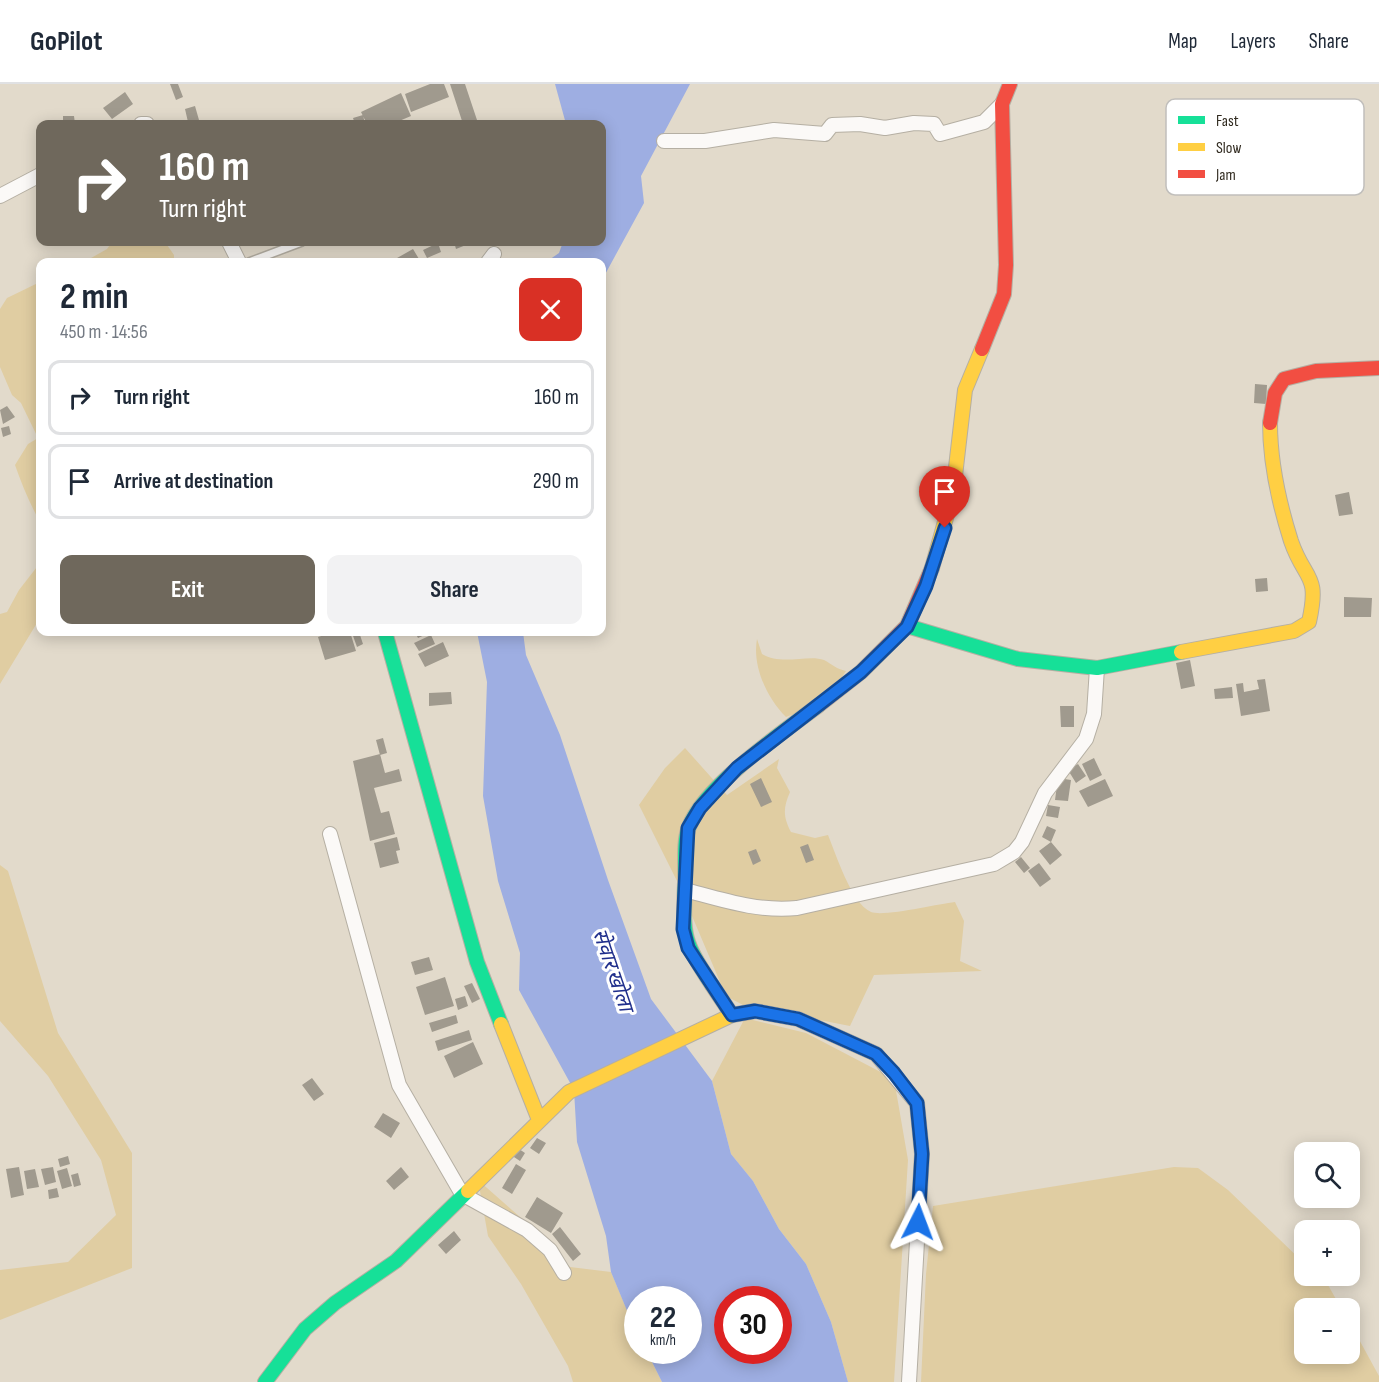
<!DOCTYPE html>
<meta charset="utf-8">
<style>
body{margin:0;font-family:"Sofia Sans Condensed","Noto Sans Devanagari",sans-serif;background:#f2f2f3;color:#1f2937;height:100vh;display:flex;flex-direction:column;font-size:22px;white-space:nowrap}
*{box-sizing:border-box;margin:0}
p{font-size:20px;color:#747a83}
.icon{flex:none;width:33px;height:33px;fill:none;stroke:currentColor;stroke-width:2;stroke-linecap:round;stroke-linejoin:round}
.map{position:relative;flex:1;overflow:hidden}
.side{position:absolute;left:36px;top:174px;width:570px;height:378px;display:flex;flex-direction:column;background:#fff;border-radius:12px;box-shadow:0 3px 15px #0003}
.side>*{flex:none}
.banner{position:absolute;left:36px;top:36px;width:570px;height:126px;border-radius:12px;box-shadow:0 3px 15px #0003;background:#6f685c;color:#fff;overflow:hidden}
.tools{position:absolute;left:1294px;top:1058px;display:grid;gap:12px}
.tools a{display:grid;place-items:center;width:66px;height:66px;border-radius:12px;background:#fff;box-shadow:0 3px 15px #0003;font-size:30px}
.speed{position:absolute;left:624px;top:1202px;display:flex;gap:12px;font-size:30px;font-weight:700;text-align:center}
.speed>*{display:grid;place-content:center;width:78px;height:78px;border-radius:50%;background:#fff;box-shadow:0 3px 15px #0003;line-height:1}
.speed small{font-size:15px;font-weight:400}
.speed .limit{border:9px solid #d22;background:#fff;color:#111}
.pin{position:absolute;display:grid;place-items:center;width:51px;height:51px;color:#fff;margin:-62px -26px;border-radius:50% 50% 50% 0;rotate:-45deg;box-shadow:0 0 6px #0007}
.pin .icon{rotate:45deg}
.me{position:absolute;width:66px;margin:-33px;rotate:3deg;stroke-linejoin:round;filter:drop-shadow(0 0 4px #0008)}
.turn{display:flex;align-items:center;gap:21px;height:126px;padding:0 24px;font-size:27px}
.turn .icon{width:78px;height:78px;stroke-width:2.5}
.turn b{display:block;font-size:42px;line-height:51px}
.round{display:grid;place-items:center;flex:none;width:63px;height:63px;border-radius:12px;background:#f2f2f3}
.head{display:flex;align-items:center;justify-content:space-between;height:102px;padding:0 24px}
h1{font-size:36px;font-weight:700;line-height:45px}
.primary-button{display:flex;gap:12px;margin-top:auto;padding:12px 24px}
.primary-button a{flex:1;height:69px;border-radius:12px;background:#6f685c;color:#fff;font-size:24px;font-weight:700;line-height:69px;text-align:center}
.primary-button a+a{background:#f2f2f3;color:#1f2937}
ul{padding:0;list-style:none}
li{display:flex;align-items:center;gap:18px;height:75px;margin:0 12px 9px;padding:0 12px;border:3px solid #e0e1e3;border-radius:12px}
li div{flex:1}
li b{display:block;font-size:22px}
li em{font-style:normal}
header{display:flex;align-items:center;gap:36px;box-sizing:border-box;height:84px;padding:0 30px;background:#fff;border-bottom:2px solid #e0e1e3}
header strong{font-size:28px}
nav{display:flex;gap:33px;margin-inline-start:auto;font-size:21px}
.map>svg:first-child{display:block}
.green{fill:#e0cda2}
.water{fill:#9eaee2;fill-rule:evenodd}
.building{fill:#a09a8e}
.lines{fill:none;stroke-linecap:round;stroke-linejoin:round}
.lane-casing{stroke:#b5afa3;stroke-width:10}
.street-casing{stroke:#b5afa3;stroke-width:16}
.fast-casing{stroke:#b5afa3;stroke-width:16}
.slow-casing{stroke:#b5afa3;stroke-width:16}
.jam-casing{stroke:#b5afa3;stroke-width:16}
.lane{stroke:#fbf9f7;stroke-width:7}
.street{stroke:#fbf9f7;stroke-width:14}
.fast{stroke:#16e098;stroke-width:14}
.slow{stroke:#ffcf43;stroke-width:14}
.jam{stroke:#f24e42;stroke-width:14}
.route-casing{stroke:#114b97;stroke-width:15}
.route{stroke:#1a73e8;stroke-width:10}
.labels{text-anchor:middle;stroke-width:6;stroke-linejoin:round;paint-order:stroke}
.water-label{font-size:21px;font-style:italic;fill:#202f8c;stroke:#fff}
.key{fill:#fff;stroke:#c1bfbc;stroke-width:1.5}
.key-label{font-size:16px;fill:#312b20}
</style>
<header>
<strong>GoPilot</strong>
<nav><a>Map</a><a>Layers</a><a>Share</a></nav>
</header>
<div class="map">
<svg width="1379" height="1298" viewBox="0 0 1379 1298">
<rect width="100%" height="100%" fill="#e2dacb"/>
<!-- green -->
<path class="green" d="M112,158h53l9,13v7h-90l23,-13z
M40,198v240c-10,-18 -18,-37 -25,-57l13,-21 10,-6 -17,-35 -9,-8 -12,-28v-58l7,-11z
M40,479v55l-40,66v-70l7,-2 12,-22z
M757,555l5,15c20,12 46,0 62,6 8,4 12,9 22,11 -17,26 -31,36 -60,46 -19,-19 -34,-51 -29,-78z
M685,664l42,47 52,-36 -2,9 13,24c-7,16 -7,25 1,40l24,6 13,-3c8,19 23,68 43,77 13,5 66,-8 84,-10l9,19 -4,40 22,10 -108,4 -24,51 -107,-21 -17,-9 -48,-113 -39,-78 26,-37z
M0,781l8,6 50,162 74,120v115l-132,52v-50l68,-8 48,-47 -15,-55 -53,-84 -48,-55z
M745,934l61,15 88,46 14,81 -14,222h-46l-17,-60 -25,-58 -27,-35 -26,-48 -22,-27 -19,-73z
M1174,1083l24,1 30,22 77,74v11h12l11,10 13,23h-36v45h45v-30l29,53v6h-458l5,-108 7,-68z
M478,1096l42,37 50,50 41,5 26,62 1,16h8l16,32h-89l-5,-16 -47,-82 -33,-48z"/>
<!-- water -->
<path class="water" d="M555,0h135l-49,92 3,27 -42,77v-18h-56l13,-9 4,-11h39v-118h-36z
M477,548h46l3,23 34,80 48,145 43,119 61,82 19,73 22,27 26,48 27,35 25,58 17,60h-186l-16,-32h42v-51h-50l-1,35 -2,-4 -24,-58 -5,-36 -29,-94 -3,-52 -55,-100 1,-37 -22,-72 -15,-85 4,-114zM728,1215h50v51h-50z"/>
<!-- building -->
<path class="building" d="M170,0h8l5,13 -7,3z
M430,0h14l5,13 -38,15 -6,-18z
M450,0h15l12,36 -14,4z
M125,8l8,12 -21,15 -9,-11z
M401,9l10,23 -19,8h-25l-6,-12z
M195,22l4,14 -11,2 -3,-13z
M363,31l2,9h-10l-2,-6z
M63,32h11l1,8h-12z
M454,158h11l1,3 -10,4z
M438,159l3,9 -14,6 -4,-8z
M413,165l6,10 -6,3h-23z
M1255,300l12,1 -1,19 -12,-1z
M7,322l8,11 -12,7 -3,-14z
M9,342l2,8 -8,3 -2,-9z
M1349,408l4,22 -14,2 -4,-21z
M1267,494l1,13 -12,1 -1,-13z
M1344,513l28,1 -1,19h-27z
M334,548h16l6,19 -31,9 -7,-23z
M359,548l4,12 -6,3 -5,-14z
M415,548h16l-13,6z
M431,551l4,9 -16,7 -5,-8z
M443,558l6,14 -24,11 -7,-13z
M1190,576l5,26 -14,3 -5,-26z
M1265,595l5,32 -29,5 -5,-32 7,-1 1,9 15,-3 -2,-9z
M1232,603l1,11 -18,1 -1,-10z
M451,608l1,12 -23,2v-13z
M1060,622h14v21h-13z
M383,654l4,15 -7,2 -4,-15z
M380,670l5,19 14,-4 3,12 -28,7 7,25 8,-2 6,23 -25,7 -17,-80z
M1094,674l8,17 -12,6 -8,-17z
M1078,680l8,12 -10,7 -8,-13z
M761,694l11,24 -11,5 -11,-23z
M1058,694l13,2 -3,21 -13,-1z
M1105,695l8,17 -25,11 -9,-16z
M1048,721l12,2 -2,11 -12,-2z
M1047,742l9,4 -5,12 11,13 -12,10 -11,-14 12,-9 -9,-5z
M397,753l3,13 -4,1 3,12 -19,5 -6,-25z
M808,760l6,16 -8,3 -6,-16z
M756,765l5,12 -8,4 -5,-13z
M1021,773l9,11 -6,5 -9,-11z
M1039,779l12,16 -11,8 -12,-16z
M429,873l4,13 -18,5 -4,-13z
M445,893l9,29 -29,9 -9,-28z
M472,899l8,16 -8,4 -8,-17z
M465,912l3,10 -10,4 -3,-11z
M456,931l2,8 -26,9 -3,-9z
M469,946l3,10 -34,11 -3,-10z
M473,958l10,22 -29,14 -10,-22z
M312,994l12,16 -10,7 -12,-16z
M383,1029l17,10 -9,15 -17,-11z
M537,1054l9,5 -7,11 -9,-6z
M516,1063l9,6 -5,8 -9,-6z
M68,1072l2,8 -10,3 -2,-8z
M516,1080l10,6 -14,24 -10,-6z
M19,1083l5,28 -13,3 -5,-29z
M53,1083l3,15 -11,3 -4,-16z
M401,1083l8,10 -15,13 -8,-9z
M67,1084l5,18 -10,3 -5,-18z
M35,1085l4,18 -12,2 -3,-18z
M78,1089l3,12 -7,2 -3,-12z
M57,1104l2,9 -10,2 -1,-9z
M537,1113l26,16 -12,20 -26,-16z
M560,1143l21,27 -8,7 -21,-27z
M454,1147l7,9 -15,14 -8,-9z"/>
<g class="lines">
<defs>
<path id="lane" d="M249,178l53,-20"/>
<path id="street" d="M141,40h6
M664,57h41l69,-11 51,4 7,-9 28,-1 25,4 29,-5 20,1 6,10 44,-12 18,-18
M0,112l40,-21
M229,158l10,20
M488,178l6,-8
M330,750l69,251 63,109 65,36 23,20 14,23
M685,806c38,10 73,22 112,18l197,-44 20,-12 8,-10 23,-49 41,-54 8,-25 3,-46
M732,931l23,-4 43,8 78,35 41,49 5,51 -13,228"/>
<path id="fast" d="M907,542l111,33 79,9 84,-16
M385,548l92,330 24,62
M712,901c-30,-46 -29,-48 -27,-103 1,-16 -2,-40 4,-55 15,-41 94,-95 130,-122
M265,1298l40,-53 30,-26 61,-42 72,-70"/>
<path id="slow" d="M932,484l21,-75 12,-103 17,-41
M1181,568l113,-21 15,-9c11,-50 -4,-40 -18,-81 -12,-38 -21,-78 -21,-118
M501,940l38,96
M468,1107l101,-99 163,-77 -20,-30"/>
<path id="jam" d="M982,265l22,-55 2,-29 -4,-161 8,-20
M1270,339l5,-30 9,-14 32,-8 63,-3
M819,621l42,-33 46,-46 25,-58"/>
</defs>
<!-- lane casing -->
<use href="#lane" class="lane-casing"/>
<!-- street casing -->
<use href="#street" class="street-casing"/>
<!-- fast casing -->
<use href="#fast" class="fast-casing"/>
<!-- slow casing -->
<use href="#slow" class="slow-casing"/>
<!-- jam casing -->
<use href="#jam" class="jam-casing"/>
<!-- lane -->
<use href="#lane" class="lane"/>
<!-- street -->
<use href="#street" class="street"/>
<!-- fast -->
<use href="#fast" class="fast"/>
<!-- slow -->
<use href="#slow" class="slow"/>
<!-- jam -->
<use href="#jam" class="jam"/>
</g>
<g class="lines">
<defs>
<path id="route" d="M918,1138l4,-68 -5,-51 -23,-30 -18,-19 -78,-35 -43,-8 -23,4 -44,-67 -5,-19 5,-101 12,-20 37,-40 124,-96 46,-45 19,-41 19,-58"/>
</defs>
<!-- route casing -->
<use href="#route" class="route-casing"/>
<!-- route -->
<use href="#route" class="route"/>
</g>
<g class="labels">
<!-- water labels -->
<g class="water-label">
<text transform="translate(613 886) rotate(71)" y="7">सेवार खोला</text>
</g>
</g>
<!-- legend -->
<rect x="1166" y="15" width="198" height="96" rx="9" class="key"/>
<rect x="1178" y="32" width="27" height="8" fill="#16e098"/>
<rect x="1178" y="59" width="27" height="8" fill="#ffcf43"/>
<rect x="1178" y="86" width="27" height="8" fill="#f24e42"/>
<g class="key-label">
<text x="1216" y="42">Fast</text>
<text x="1216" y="69">Slow</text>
<text x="1216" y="96">Jam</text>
</g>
</svg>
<div class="tools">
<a><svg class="icon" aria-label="search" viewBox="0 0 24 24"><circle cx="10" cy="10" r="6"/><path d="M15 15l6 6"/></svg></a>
<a>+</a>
<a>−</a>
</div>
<div class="speed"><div>22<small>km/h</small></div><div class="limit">30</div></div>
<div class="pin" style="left:945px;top:444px;background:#d93025"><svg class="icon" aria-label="arrive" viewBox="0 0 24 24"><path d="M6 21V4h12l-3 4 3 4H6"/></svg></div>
<svg class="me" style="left:918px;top:1138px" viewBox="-20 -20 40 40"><path d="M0-17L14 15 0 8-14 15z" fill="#1a73e8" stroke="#fff" stroke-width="4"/></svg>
<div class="banner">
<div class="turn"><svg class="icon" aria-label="right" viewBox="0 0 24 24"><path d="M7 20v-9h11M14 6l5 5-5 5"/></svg><div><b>160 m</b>Turn right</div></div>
</div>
<section class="side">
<div class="head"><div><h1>2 min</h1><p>450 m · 14:56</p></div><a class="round" style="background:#d93025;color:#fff"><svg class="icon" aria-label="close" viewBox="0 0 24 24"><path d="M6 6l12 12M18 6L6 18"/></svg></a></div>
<ul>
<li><svg class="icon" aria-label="right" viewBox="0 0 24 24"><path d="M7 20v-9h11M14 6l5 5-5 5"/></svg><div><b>Turn right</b></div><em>160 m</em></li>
<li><svg class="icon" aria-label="arrive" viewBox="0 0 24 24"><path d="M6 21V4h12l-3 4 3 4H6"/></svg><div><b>Arrive at destination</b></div><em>290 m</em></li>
</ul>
<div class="primary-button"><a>Exit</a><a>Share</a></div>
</section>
</div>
